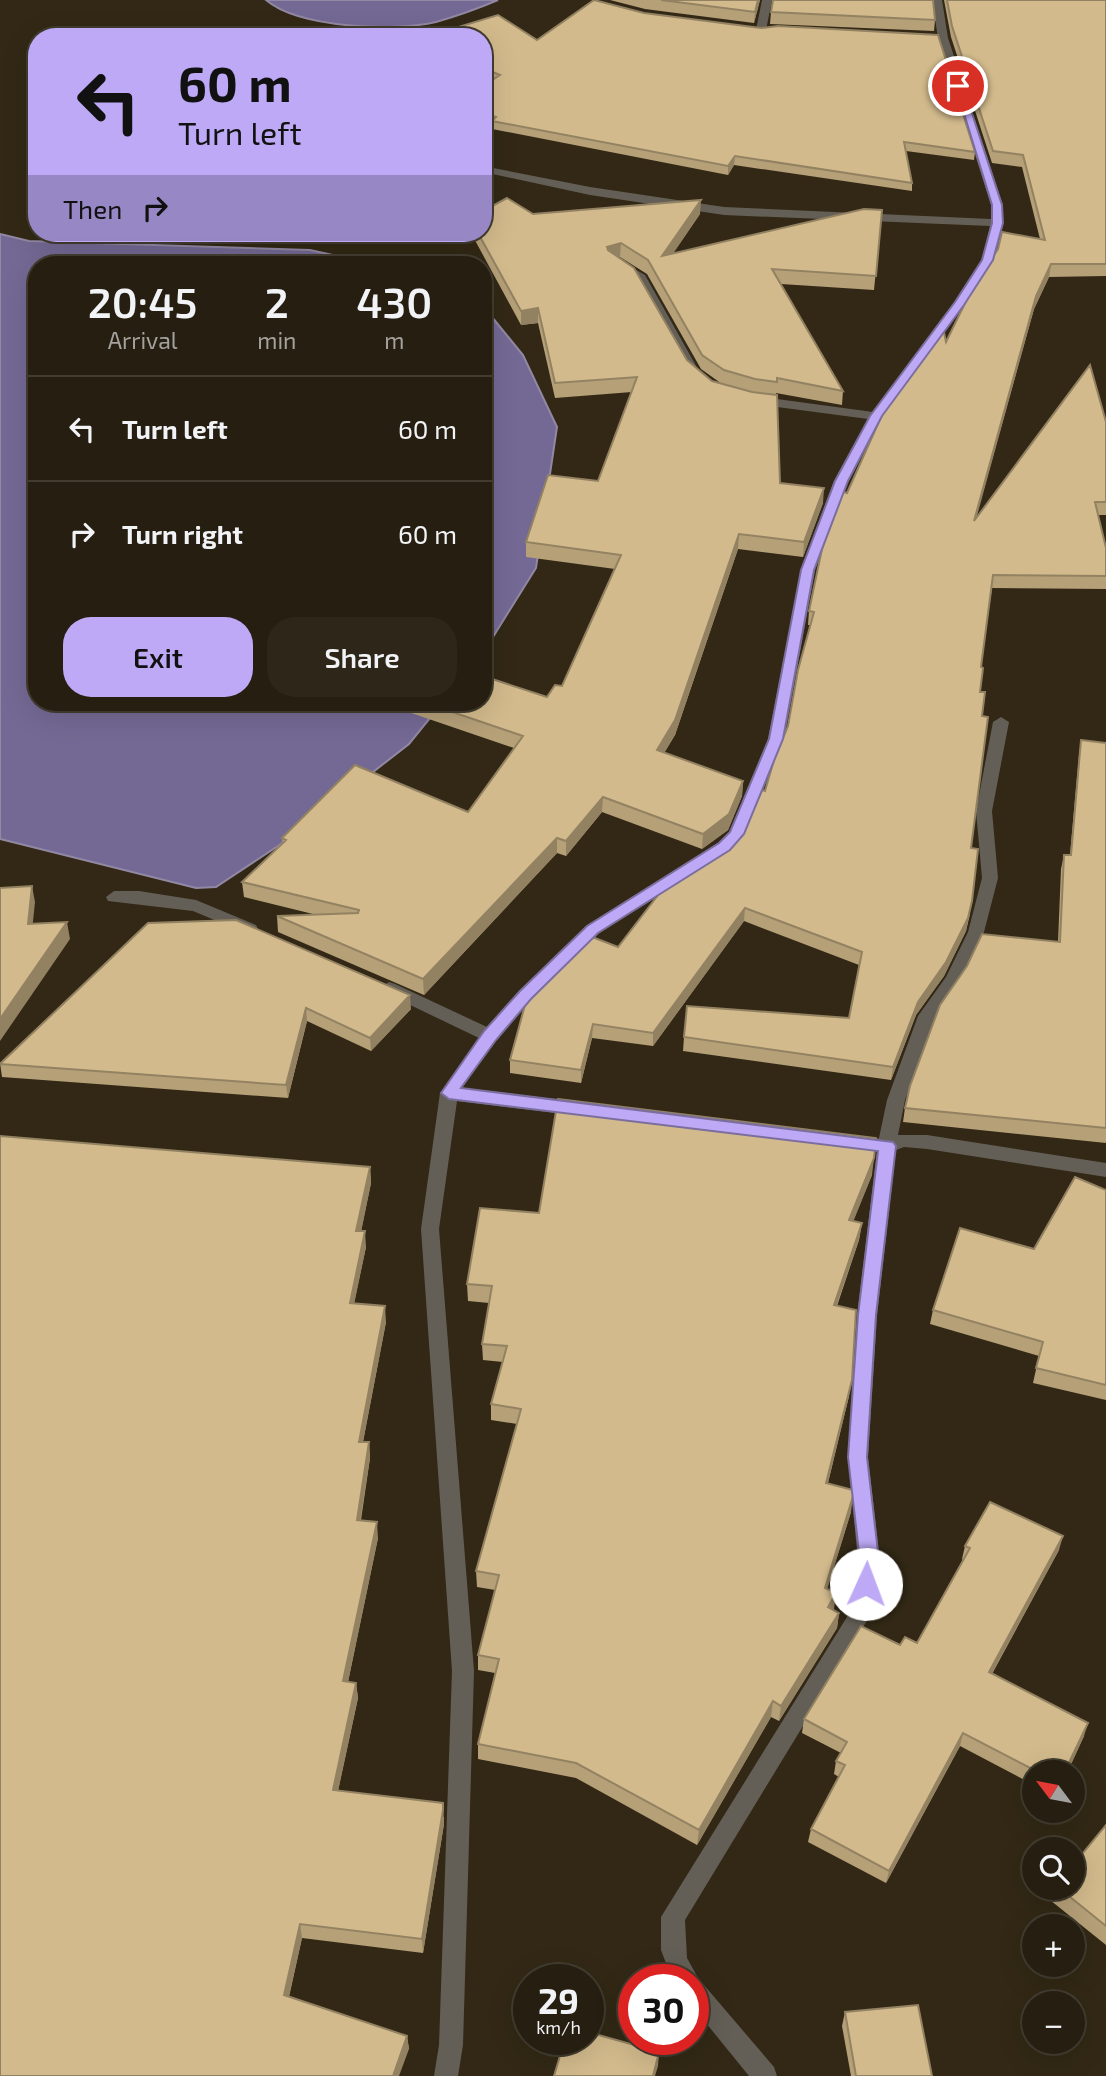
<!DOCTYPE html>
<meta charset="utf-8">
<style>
body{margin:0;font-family:"Exo 2",sans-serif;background:#2e2719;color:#f1f3f6;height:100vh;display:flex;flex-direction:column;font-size:26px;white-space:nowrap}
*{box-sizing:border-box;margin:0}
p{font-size:23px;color:#a4a29f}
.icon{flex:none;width:38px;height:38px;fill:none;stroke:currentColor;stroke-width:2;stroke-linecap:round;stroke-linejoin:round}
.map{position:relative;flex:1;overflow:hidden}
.details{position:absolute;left:28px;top:256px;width:464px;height:455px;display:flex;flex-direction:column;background:#261e10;border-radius:28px;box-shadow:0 7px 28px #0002,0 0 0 2px #423c30}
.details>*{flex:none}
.guide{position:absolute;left:28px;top:28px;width:464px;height:214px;border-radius:28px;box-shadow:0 7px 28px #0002,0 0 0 2px #423c30;background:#bda9f5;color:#111;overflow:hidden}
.needle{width:46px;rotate:302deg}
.controls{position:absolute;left:1022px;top:1760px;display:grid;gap:14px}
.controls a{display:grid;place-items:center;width:63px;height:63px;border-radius:50%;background:#261e10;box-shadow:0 7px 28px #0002,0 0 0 2px #423c30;font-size:35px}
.speed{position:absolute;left:513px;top:1964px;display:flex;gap:14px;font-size:35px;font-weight:700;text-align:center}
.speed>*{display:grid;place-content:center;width:91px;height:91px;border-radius:50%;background:#261e10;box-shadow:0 7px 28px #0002,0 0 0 2px #423c30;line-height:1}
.speed small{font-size:18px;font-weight:400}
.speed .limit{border:10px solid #d22;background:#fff;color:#111}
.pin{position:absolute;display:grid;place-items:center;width:60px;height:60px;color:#fff;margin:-30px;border:4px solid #fff;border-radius:50%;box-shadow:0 2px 7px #0007}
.me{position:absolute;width:77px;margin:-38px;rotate:2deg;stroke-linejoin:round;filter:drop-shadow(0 0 5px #0008)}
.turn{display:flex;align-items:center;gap:24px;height:147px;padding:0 35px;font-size:32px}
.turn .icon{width:91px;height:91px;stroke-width:2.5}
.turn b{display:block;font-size:49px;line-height:60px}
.then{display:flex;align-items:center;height:66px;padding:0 35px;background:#0003;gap:14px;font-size:26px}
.eta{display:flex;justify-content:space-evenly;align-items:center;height:119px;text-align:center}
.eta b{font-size:42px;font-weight:600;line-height:49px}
.button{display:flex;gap:14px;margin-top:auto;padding:14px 35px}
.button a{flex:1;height:80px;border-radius:28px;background:#bda9f5;color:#111;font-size:28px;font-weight:600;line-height:80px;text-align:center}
.button a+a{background:#2e2719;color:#f1f3f6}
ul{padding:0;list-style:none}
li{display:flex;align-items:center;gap:21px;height:105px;padding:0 35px;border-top:2px solid #423c30}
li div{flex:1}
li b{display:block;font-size:26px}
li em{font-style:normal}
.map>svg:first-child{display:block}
.water{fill:#746994;stroke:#9288a3;stroke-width:2}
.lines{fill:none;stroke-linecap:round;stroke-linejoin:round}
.minor{fill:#645f56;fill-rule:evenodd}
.wall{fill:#b5a078;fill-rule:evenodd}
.shaded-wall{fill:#938262}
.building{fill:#d2ba8c;stroke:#938262;stroke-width:2}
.route{fill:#bda9f5;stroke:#7b6e9f;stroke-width:2}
</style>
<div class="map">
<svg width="1106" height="2076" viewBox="0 0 1106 2076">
<rect width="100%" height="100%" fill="#322815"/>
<!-- water -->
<path class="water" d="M266,0h232c-19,8 -41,16 -62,22 -41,10 -137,6 -170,-22z
M0,234l29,7 281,9 64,14h-337v438h406l-34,42 -131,102 -62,41 -20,1 -196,-49z
M483,306l40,49 34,72 -21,141 -53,85z"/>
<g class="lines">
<!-- minor -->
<path class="minor" d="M762,0h10l-6,30 -5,3 -5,-3z
M932,0h10l6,38 55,167v18l-9,37 -30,46 -82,111 -34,64 -33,89 -31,169 -41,99 -12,12 -133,84 -67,65 -35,41 -34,48 119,14 6,2 3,5 -3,5 -6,2 -124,-15 -18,128 35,442 -11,374 -5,31h-24l5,-31 13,-374 -31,-442 19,-136 39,-55 -96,-46 -3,-4 9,-6 6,2 92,43 32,-36 67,-65 133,-84 11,-11 38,-92 33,-169 33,-89 34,-62 -113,-15 -7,-4 7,-4 118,16 82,-111 27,-41 8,-34 -266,-11 -134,-20 -107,-23v-6l107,21 134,20 267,12v-14l-53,-167z
M619,260l26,15 54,96 8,7 -2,3h-10l-6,-5 -53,-96 -23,-16z
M1001,717l8,5 -17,89 6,67 -14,54 -22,47 -27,39 -30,82 -7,35h29l179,28v14l-179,-28 -23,-2 -8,3 -19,166 -9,141 12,104 -12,58 -183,301 2,38 11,20 76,89 3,9h-28l-56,-69v-28h-21l-11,-29v-33l186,-300 11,-56 -10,-104 9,-141 20,-165 -6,-6 3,-5 5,-2 8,-38 31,-84 28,-39 22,-45 14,-54 -6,-67 17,-89z
M114,891h25l57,9 60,25 2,4 -8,6 -57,-24 -85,-10 -2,-4z"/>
</g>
<!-- wall -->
<path class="wall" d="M610,0h150l-6,23 -109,-14z
M944,0h162v276l-57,1 -15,32 -58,208 130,-95v93h-8l8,33v41l-114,-1 -11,79 -1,25 2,24 -11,132 -1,66 -4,17 -22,45 -28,39 -25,65 -208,-29 1,-14 165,-19 10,-53 -115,-44 -91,125 -61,-8 -11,45 -71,-10v-13l108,-113 116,-109 14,-16 17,-31 23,-65 22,-101h-2l1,-14 38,-118 99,-151 94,-103 -18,-72 -30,-4 -41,-126z
M771,12l164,8 -1,11 -164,-7z
M435,34l102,6 438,112 -1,8 -68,-9 6,32v8l-178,-26 -6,10 -236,-46v-6l-9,-2v-35l9,-6 -9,-4v-39h-48z
M882,210l-8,80 -93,-6 62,107 -1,14 -66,-12 4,90 43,20 -20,54 -65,-8 -63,186 -11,18 79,28 -1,15 -14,34 -26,19 -100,-37 -36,44 -9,-3 -133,142 -146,-63 -1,-16 40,-1 -73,-18 -2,-15 41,-39 -1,-5 186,-26 46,-64 -135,-46h104l64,-5 15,-11 53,-117 -89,-12v-15l72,-61 34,-89 -77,6 -17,-75 -17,2 -50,-92h12l50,-19h167l-27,39zM619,257h1l27,17 54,95 21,15 -10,-3 -25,-21z
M1081,740l25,3v400l-203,-21 2,-14 153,-166 3,-73 3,-14h6l9,-100z
M148,923l263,86 -40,42 -64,-30 -19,77 -286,-21 -2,-14z
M370,1167l1,16 -10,48 5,16 -12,56 32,19 -23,120h6l1,16 -9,62 17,18 -30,144 8,1 2,15 -20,93 106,26v7l-21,129 -121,-15 -13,59 118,39 2,13 -409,27z
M872,1175l-19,46 9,2 -3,17 -22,66 12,90 -21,87 23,29 -24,77 9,4 -3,17 6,3 -2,15 -58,93 -8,-4 -74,128 -121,-67 -98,-19v-15l17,-71 -17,-3v-15l17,-65 -18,-3 -1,-16 41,-147 -26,-4v-16l12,-42 -20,-2 -1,-16 7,-41 -21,-2 -1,-17 72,-71z
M1106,1190v210l-73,-17 6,-27 -109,-32 3,-14 101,-61z
M965,1546l94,4 -67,124 92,62 -17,37h-33v12l-74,-39 -74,137 -78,-41 3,-13 28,-52 -5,-3 2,-13 5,-8 -39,-20 2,-14 96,-74 17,-2 46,-83 -1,-1z
M1106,1825v120l-56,-45 4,-12h19z
M845,2012l87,64h-81l-9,-50z"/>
<!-- shaded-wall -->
<path class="shaded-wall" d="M758,0h2l-6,23 1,-11z
M735,156l-1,9 -6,10v-9z
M701,200l-1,14 -38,56v-14z
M621,243l-1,14 -13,4v-14z
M1051,264l-2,13 -15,32 -62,225 2,-13 62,-225z
M538,308v15l-17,2v-14z
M824,488l-1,15 -20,54 1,-15z
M739,534l-1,15 -63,186 -18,30v-15z
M743,781l-1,15 -14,34 -26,19 1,-15z
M603,797l-1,15 -36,44v-15z
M557,838v15l-133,142 -1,-16z
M32,886l3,16 -4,38 -3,-16z
M972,901l-6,30 -22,45 -28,39 -25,65 2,-13 25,-65z
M745,908l-1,13 -91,125v-13z
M67,922l3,17 -70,102v-22z
M410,995l1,14 -40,42 -1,-13z
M306,1008l1,13 -19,77 -2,-13z
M593,1024l-1,14 -11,45v-13z
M874,1158l-2,17 -25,62 2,-17z
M370,1167l1,16 -13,64 -2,-16z
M862,1223l-3,17 -28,81 3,-16z
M365,1231l1,16 -15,72 -1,-16z
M385,1306l1,16 -26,135 -1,-15z
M852,1380l-3,16 -25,103 2,-16z
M369,1442l1,16 -12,77 -1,-15z
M853,1496l-2,16 -28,91 2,-15z
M377,1522l1,16 -33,158 -2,-15z
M1063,1536l-4,14 -74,136 4,-14z
M836,1593l-2,16 -9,14 3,-16z
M839,1613l-2,15 -58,93 2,-15z
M356,1683l2,15 -23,107 -2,-15z
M773,1701l-2,16 -74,128 2,-15z
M1088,1723l-4,13 -17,37h-3z
M963,1733l-3,13 -74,137 3,-12z
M443,1803l1,21 -21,129 -1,-14z
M300,1924l2,14 -16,71 -2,-14z
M407,2036l2,13 -10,27h-6z
M659,2052l-1,14 -3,10h-2z"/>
<!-- building -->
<path class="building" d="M594,0l50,13 117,15 17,-2 160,9 37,117 -71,-10 8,41 -177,-27 -7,10 -236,-45 4,-4 -13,-4v-27l17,-11 -17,-7v-31h-43l-5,-3 63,-19 39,25z
M661,0h97l-3,12z
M773,0h160l2,20 -164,-8z
M947,0h159v264h-55l-15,32 -62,225 116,-156 16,57v80h-11l11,46v28l-113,-1 -12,92 2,1 -3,24h5l-3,24 6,1 -17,131 7,1 -6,52 -4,17 -22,44 -28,40 -25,65 -209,-30 3,-31 162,12 13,-66 -117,-44 -92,125 -60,-9 -12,46 -71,-10 15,-55 35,-44 27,-26 31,12 54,-70 62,-39 14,-16 14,-32 3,1 9,-31 14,-34 10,-56 16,-58 -5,-1 13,-62 21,-57 4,1 39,-87 57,-78 3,14 27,-55 25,-38 4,-17 43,8 -22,-85 -30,-4 -41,-125z
M507,198l26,16 168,-14 -39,56 202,-47 18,1 -6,66 -104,-7 71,122 -66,-13v4l-22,-3 -31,-9 -22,-15 -54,-95 -27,-17 -14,4 1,3 26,18 53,92 25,21 40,11 25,3 3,88 44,5 -20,54 -65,-8 -64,186 -18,30 86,31 -14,33 -26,20 -100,-37 -37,44 -9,-3 -134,141 -146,-63 81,-3 1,-3 -117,-28 44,-42 -4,-2 73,-73 113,47 55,-76 -100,-34h60v-26l64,21 8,-12 7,1 59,-131 -95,-13 22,-67 50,6 39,-104 -82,6 -17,-75 -17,3 -43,-78h5v-22z
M1081,740l25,3v385l-201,-20 5,-22 30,-81 27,-39 15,-32 78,8 4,-87h7z
M32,886l-4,38 39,-2 -67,97v-131z
M236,920l174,75 -40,43 -64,-30 -20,77 -286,-21 148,-141z
M558,1099l318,39 -2,20 -25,62 13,3 -28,82 22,5 -4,70 -26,103 27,7v6l-28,92 11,5 -8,14 11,6 -58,93 -8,-5 -74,129 -123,-67 -98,-19 21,-85 -21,-4 21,-80 -23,-4 45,-162 -30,-5 16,-58 -25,-2 10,-58 -25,-2 13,-76 59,5z
M0,1136l370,31 -14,64h9l-15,72 35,3 -26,136h10l-12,78 20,2 -34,159 13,2 -23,107 110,13v7l-21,129 -122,-15 -16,71 123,41 -14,40h-393z
M1075,1177l31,13v195l-70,-17 7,-26 -110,-32 27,-82 74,21z
M990,1502l73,34 -74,136 99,51 -24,50h-24l-77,-40 -74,138 -78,-42 34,-64 -9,-4 11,-19 -43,-23 57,-93 39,19 5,-8 12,6 53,-95 -5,-2z
M1106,1825v101l-47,-38h14v-23z
M918,2005l14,71h-76l-11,-64z
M588,2032l71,20 -6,24h-99l11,-37h23z"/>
<!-- route -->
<path class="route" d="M955,84l8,2 39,119 1,18 -10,37 -29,45 -82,111 -34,65 -34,89 -31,169 -39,95 -14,16 -132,83 -67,66 -35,41 -35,48 432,54 3,4 -20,169 -9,142 12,104 -6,29 -7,3 -7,-3 -3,-6 4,-23 -12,-104 10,-142 20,-164 -429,-52 -8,-6 43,-62 36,-40 67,-65 132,-83 11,-11 39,-93 32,-169 34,-89 35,-65 85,-114 27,-42 10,-37v-18z"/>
</svg>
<div class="controls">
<a><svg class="needle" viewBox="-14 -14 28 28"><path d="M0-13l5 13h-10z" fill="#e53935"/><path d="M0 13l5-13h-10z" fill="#a4a29f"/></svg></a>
<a><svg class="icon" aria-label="search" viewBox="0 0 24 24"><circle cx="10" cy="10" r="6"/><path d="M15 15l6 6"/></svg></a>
<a>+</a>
<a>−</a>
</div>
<div class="speed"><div>29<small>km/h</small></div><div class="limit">30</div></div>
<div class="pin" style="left:958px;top:86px;background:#d93025"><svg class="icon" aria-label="arrive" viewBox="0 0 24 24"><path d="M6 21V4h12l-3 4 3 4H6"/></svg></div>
<svg class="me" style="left:866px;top:1584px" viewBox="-20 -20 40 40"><circle r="19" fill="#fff"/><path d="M0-13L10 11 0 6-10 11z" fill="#bda9f5"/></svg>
<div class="guide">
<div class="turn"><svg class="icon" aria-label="left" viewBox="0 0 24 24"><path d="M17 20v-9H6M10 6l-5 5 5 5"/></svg><div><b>60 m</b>Turn left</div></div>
<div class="then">Then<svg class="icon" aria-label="right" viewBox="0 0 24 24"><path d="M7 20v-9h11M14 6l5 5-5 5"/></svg></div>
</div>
<section class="details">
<div class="eta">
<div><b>20:45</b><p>Arrival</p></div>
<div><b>2</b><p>min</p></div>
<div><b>430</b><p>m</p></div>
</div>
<ul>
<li><svg class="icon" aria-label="left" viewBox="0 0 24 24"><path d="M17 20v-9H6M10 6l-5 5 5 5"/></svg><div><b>Turn left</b></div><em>60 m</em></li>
<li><svg class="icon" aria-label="right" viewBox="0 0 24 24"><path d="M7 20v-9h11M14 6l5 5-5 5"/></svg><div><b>Turn right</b></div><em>60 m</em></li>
</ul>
<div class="button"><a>Exit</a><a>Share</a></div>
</section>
</div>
